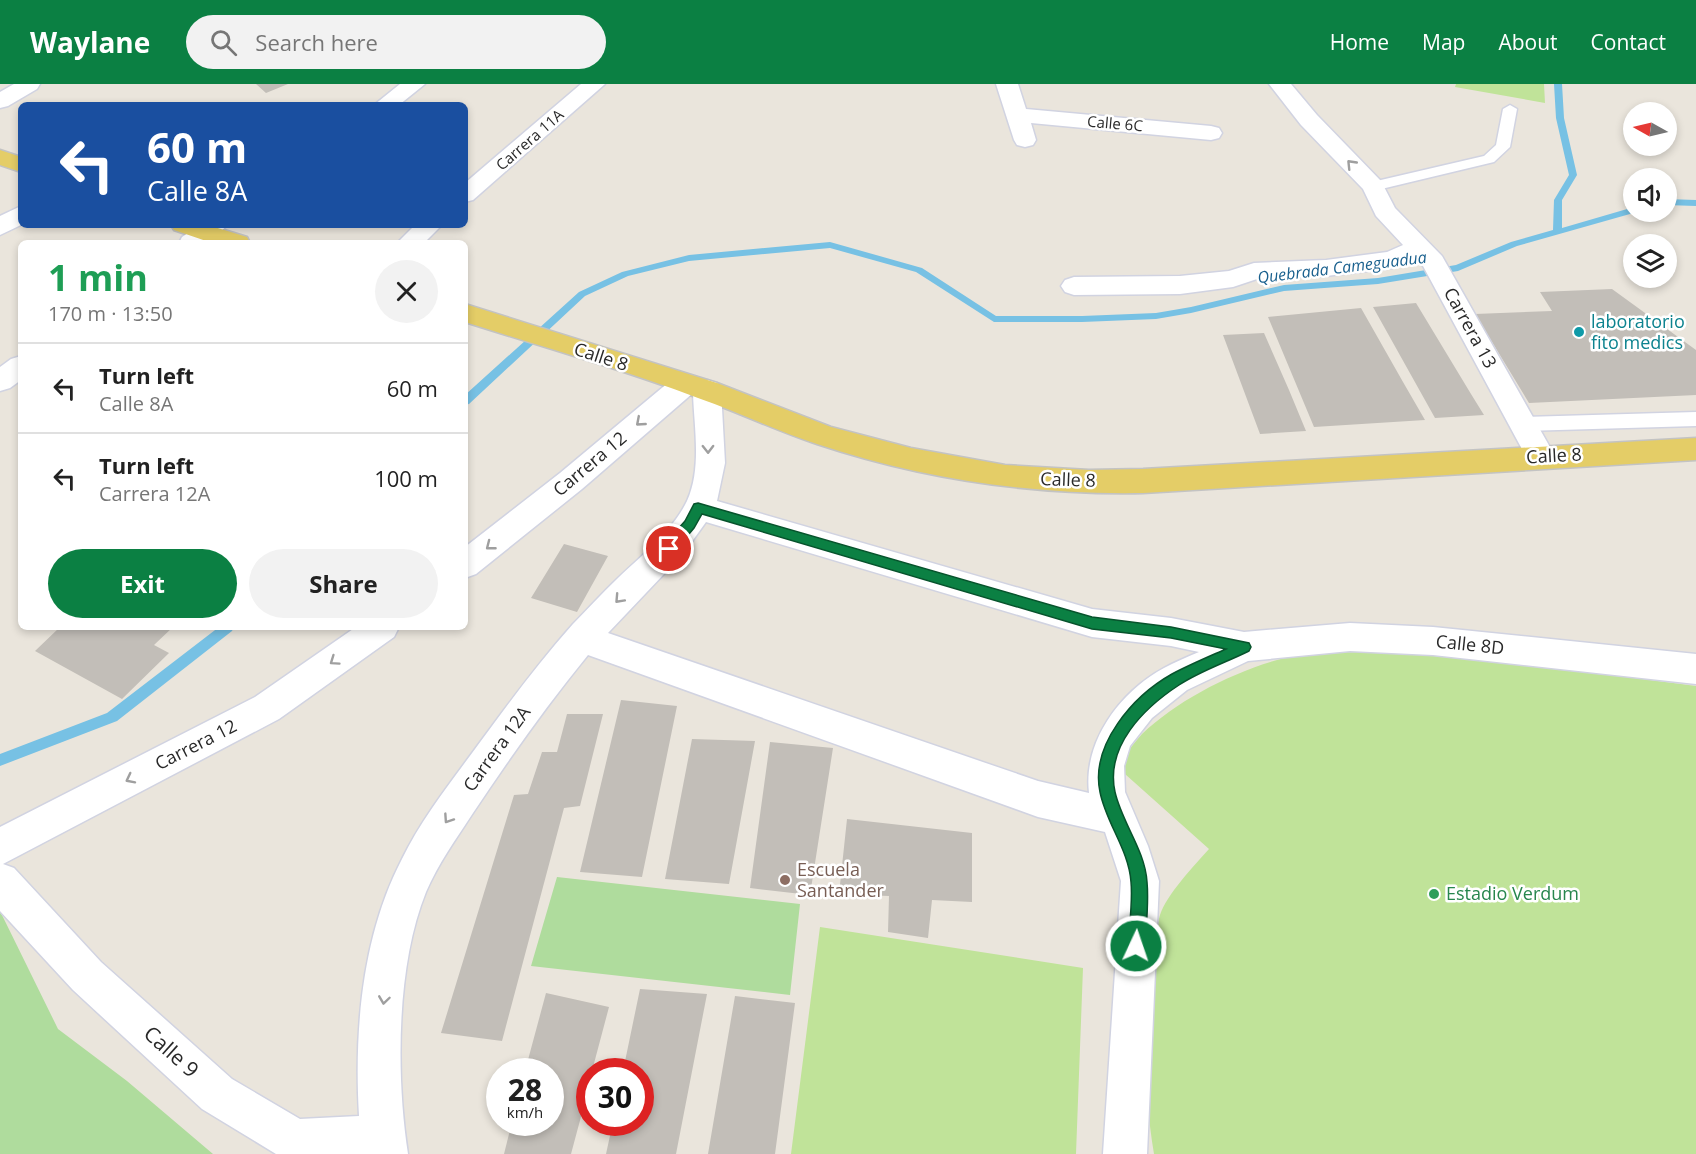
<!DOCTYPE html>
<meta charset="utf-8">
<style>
body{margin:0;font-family:"Open Sans",sans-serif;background:#f2f2f2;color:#222;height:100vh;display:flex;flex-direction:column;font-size:22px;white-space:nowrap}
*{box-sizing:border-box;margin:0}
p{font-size:20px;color:#767676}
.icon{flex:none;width:33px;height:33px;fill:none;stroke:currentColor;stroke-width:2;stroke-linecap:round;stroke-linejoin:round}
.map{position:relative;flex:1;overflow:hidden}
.panel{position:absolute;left:18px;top:156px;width:450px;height:390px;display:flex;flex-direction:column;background:#fff;border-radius:9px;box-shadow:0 3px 9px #0003}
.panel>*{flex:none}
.banner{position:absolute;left:18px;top:18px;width:450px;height:126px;border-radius:9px;box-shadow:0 3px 9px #0003;background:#1a4fa0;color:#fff;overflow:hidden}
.needle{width:39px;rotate:278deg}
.controls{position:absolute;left:1623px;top:18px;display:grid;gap:12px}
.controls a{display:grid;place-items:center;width:54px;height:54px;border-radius:50%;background:#fff;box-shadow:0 3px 9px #0003;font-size:30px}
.speed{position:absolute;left:486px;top:974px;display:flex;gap:12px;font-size:30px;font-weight:700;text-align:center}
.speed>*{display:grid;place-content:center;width:78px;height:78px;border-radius:50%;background:#fff;box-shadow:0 3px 9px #0003;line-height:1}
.speed small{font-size:15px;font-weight:400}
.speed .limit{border:9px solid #d22;background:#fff;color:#111}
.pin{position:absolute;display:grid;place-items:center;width:51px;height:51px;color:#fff;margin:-26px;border:3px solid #fff;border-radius:50%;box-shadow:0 2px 6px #0007}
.me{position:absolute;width:66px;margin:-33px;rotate:3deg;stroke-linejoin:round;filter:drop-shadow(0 0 4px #0008)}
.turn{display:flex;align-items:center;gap:21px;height:126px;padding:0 30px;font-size:27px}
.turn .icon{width:78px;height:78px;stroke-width:2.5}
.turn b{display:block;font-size:42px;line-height:51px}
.round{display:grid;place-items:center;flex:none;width:63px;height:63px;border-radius:32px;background:#f2f2f2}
.head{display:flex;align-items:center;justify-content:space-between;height:102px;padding:0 30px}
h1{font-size:36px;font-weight:700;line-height:45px;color:#1e9e55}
.action{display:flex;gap:12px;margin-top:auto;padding:12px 30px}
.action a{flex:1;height:69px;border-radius:36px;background:#0b8043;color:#fff;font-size:24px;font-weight:700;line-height:69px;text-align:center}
.action a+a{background:#f2f2f2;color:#222}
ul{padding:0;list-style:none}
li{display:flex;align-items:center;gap:18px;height:90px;padding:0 30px;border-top:2px solid #e0e0e0}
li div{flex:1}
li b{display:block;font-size:22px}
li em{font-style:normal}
header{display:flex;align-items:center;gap:36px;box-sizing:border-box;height:84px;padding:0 30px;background:#0b8043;color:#fff}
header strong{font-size:28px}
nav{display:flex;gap:33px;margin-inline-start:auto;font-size:21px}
.search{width:420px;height:54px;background:#f2f2f2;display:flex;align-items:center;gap:15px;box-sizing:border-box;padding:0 21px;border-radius:33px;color:#767676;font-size:22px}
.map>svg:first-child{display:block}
.green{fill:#afdc9d}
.pitch{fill:#c0e399}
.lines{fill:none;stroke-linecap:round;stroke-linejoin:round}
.stream{fill:#77c1e4;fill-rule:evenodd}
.building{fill:#c2beb8}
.service-casing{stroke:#d1d3e1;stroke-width:3}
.minor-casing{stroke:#d1d3e1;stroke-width:3}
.primary-casing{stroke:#c3c3c3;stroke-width:3}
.service{fill:#fff;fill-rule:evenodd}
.minor{fill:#fff;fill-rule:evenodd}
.primary{fill:#e4cd67;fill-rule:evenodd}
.oneway{stroke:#9f9f9f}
.route{fill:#0b8043;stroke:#07532c;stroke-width:1.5}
.culture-dot{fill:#0f9aa8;stroke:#fff;stroke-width:2}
.education-dot{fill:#8d6e63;stroke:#fff;stroke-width:2}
.leisure-dot{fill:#2e9e5b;stroke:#fff;stroke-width:2}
.labels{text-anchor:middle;stroke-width:5;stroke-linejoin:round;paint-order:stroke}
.far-street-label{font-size:15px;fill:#292929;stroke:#fff}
.far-water-label{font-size:16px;font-style:italic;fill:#185f8d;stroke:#fff}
.culture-label{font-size:18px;fill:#0d838f;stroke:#fff;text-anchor:start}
.street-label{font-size:18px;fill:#292929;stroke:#fff}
.education-label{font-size:18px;fill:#785e54;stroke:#fff;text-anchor:start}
.leisure-label{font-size:18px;fill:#27864d;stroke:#fff;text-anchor:start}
.near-street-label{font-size:21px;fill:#292929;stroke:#fff}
</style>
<header>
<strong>Waylane</strong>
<div class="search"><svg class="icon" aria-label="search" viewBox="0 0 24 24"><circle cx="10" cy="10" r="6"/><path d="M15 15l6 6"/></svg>Search here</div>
<nav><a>Home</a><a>Map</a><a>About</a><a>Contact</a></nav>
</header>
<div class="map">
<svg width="1696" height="1070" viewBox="0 0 1696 1070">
<rect width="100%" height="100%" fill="#eae5dc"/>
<!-- green -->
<path class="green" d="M557,793l243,27 -10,91 -259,-29z
M0,827l58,118 69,52 86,73h-213z"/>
<!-- pitch -->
<path class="pitch" d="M1456,0h88l1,19 -90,-16z
M1414,565l282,37v468h-542c-11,-68 -13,-144 0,-211 2,-9 3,-19 6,-28 7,-21 34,-49 49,-66l-93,-83c9,-11 17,-22 26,-32 44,-42 120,-77 180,-83 30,-3 62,-1 92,-2z
M820,843l263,41 -7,186h-285z"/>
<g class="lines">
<!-- stream -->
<path class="stream" d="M1554,0h8l2,34 13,57 -15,25v28l72,-21v5h3l-120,34 -59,25 -80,13 -94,7 -93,22 -35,6 -74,3h-88l-78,-50 -86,-24 -141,13 -61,15 -43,20 -116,108 -4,1v-10l114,-103 43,-20 67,-17 141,-13 92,26 74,48h86l74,-3 35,-6 93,-22 94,-7 78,-13 55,-23 42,-12 1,-30 15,-25 -13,-57z
M1666,115l30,1v6l-30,-1z
M219,543h15l-2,4 -115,90 -117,45v-12l107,-41z"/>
</g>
<!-- building -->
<path class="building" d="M256,0h32l-22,9z
M1612,205l84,61v45l-167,8 -54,-89 77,-3 -12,-19z
M1416,219l55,91 13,21 -49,3 -62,-111z
M1361,224l42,74 22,38 -111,7 -46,-110z
M1264,249l25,57 17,41 -46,3 -37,-99z
M564,460l44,12 -31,56 -46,-14z
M60,543h113l-19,18 15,8 -47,46 -87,-48z
M621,616l56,6 -35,171 -62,-5z
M567,630h36l-23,92 -16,2 -62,233 -61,-8 73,-238 14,-1 14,-42h15z
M692,655l63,2 -26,143 -64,-5z
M770,658l63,6 -23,147 -60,-7z
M847,735l125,14v69l-40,-2 -4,38 -40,-6 1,-36 -50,-2z
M640,905l67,5 -31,160h-70l7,-32h27v-51h-17z
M546,909l63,14 -17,64h-2v12l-19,71h-67l8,-32h38v-51h-25z
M735,912l60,7 -20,151h-67z"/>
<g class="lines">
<defs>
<path id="service" d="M1510,21l7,4 -7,38 -16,15 -121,29 -7,-5 2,-3 116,-27 12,-11 7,-36z
M1696,328v14l-174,5 -6,-2 -3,-5 3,-5 6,-2z"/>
<path id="minor" d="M14,0h26l-3,5 -29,17 -8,2v-16z
M400,0h25l-26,21h-25z
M581,0h24l-132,116 -8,2v-19z
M996,0h22l8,25 185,17 8,2 3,5 -3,5 -8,2 -180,-17 5,17 -3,5 -8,2 -8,-2 -3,-5z
M1269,0h22l26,31 64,66 14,27 47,48 113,200 -5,8 -10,3 -10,-3 -107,-198 -7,-7 -24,9 -66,8 -69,3 -24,8 -53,7 -106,1 -9,-3 -4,-6 4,-6 9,-3 106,-1 49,-5 25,-8 72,-3 61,-8 16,-7 -27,-29 -13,-27 -62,-64z
M21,122v19l-21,10v-19z
M200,141h28l-21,18h-28l3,-6z
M415,141h27l-18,18h-27z
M21,272v24l-11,8 -10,3v-24l11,-8z
M685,290l10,3 3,6 9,-3 10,3 4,7 4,73 -8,38 375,108 79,9 73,14 106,-9 83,4 263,27v30l-263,-29 -83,-4 -102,10 -61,29 -35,28 -22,28 -6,20 1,26 23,54 11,35 -12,273h-44l18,-273 -16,-49 -67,-15 -450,-162c-41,50 -79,104 -115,158 -17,26 -35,51 -47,79 -30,74 -30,184 -18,262h-132l-74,-45 -129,-119 -73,-79v-84l255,-130 101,-70h43l-5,10 -115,82 -276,145 11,4 87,94 131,117 68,40 59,-3c-5,-86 3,-180 43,-257 20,-41 49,-77 76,-114 30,-41 61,-83 95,-121 15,-15 29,-31 45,-46 24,-23 54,-46 69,-77 15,-33 7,-74 6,-108l-111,96 -106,85 -11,4v-31l95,-74 115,-96zM706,438l386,115 79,9 28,6c-12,5 -24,10 -35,16 -44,24 -81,73 -75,125l-51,-12 -430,-148 75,-79z"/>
<path id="primary" d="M0,66l21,7v15l-21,-7z
M171,141h37l39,12 3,6h-38l-38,-13z
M465,220l252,79 114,44 80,21 94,17 84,5 54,-1 553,-31v22l-553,33c-111,2 -221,-14 -326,-49 -40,-13 -79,-32 -119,-46 -76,-29 -155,-51 -233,-76z"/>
</defs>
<!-- service casing -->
<use href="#service" class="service-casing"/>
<!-- minor casing -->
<use href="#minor" class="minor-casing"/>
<!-- primary casing -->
<use href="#primary" class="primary-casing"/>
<!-- service -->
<use href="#service" class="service"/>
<!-- minor -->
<use href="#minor" class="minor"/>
<!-- primary -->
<use href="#primary" class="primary"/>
</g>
<!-- one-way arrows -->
<defs><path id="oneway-chevron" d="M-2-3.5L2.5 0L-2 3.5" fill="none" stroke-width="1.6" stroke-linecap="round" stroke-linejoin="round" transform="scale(1.5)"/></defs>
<g class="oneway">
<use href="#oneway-chevron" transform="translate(1351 80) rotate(-134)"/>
<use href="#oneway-chevron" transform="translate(640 338) rotate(139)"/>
<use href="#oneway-chevron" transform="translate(708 365) rotate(89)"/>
<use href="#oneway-chevron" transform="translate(490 462) rotate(142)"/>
<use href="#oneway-chevron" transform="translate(619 515) rotate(133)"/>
<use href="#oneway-chevron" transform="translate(334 577) rotate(145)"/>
<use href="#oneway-chevron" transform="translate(130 695) rotate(153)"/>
<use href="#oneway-chevron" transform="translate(448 735) rotate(124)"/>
<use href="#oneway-chevron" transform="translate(384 916) rotate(98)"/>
</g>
<!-- route -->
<path class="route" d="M698,419l394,114 79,10 78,16 2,4 -2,4c-22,11 -49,20 -70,34 -35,23 -74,61 -64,107 7,31 30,58 32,90 2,21 -1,44 -2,64l-3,6 -6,3 -6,-3 -2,-6c1,-20 5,-43 3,-64 -2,-32 -25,-59 -31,-90 -10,-47 33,-96 72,-118 17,-9 36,-17 54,-25l-55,-11 -79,-9 -390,-115 -8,14 -21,25h-9l-2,-4 2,-4 21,-24 9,-17z"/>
<!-- markers -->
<circle class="culture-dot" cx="1579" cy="248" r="6"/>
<circle class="education-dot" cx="785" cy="796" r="6"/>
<circle class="leisure-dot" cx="1434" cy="810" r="6"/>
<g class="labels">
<!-- far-street labels -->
<g class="far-street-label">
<text transform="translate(1115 40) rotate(5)" y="5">Calle 6C</text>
<text transform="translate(530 56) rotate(-41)" y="5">Carrera 11A</text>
</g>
<!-- far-water labels -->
<g class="far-water-label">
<text transform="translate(1342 183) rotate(-7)" y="6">Quebrada Cameguadua</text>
</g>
<!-- culture labels -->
<g class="culture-label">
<text x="1591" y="244">laboratorio<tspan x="1591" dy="21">fito medics</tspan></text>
</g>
<!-- street labels -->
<g class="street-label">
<text transform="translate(1470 244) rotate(61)" y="6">Carrera 13</text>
<text transform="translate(601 273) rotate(18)" y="6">Calle 8</text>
<text transform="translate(1554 372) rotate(-3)" y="6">Calle 8</text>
<text transform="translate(590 380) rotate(-40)" y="6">Carrera 12</text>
<text transform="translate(1068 396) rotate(2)" y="6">Calle 8</text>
<text transform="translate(1470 561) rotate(6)" y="6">Calle 8D</text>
<text transform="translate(196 661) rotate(-27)" y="6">Carrera 12</text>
<text transform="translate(497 665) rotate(-54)" y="6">Carrera 12A</text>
</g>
<!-- education labels -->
<g class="education-label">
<text x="797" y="792">Escuela<tspan x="797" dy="21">Santander</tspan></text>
</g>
<!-- leisure labels -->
<g class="leisure-label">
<text x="1446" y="816">Estadio Verdum</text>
</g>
<!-- near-street labels -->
<g class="near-street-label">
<text transform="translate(171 968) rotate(42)" y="7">Calle 9</text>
</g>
</g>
</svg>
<div class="controls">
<a><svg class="needle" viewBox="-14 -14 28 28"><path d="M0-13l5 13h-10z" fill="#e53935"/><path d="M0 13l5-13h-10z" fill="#767676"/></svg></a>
<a><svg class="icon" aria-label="sound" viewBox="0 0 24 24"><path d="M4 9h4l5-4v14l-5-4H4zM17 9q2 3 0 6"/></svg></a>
<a><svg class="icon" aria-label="layers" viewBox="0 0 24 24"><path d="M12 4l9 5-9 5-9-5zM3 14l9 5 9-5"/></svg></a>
</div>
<div class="speed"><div>28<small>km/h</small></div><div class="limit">30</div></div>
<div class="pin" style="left:669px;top:465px;background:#d93025"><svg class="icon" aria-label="arrive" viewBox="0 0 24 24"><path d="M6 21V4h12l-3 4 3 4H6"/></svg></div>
<svg class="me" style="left:1136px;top:862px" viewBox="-20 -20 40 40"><circle r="17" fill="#0b8043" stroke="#fff" stroke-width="3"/><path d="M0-11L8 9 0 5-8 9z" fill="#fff"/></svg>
<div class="banner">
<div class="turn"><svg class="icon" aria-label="left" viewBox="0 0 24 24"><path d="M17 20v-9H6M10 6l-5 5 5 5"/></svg><div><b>60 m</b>Calle 8A</div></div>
</div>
<section class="panel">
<div class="head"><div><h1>1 min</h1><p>170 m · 13:50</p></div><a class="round"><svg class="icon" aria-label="close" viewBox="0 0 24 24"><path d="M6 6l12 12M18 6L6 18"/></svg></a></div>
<ul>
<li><svg class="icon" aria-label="left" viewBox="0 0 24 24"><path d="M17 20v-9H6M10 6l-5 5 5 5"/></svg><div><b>Turn left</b><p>Calle 8A</p></div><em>60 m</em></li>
<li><svg class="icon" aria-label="left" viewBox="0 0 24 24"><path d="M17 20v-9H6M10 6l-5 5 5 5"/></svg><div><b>Turn left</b><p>Carrera 12A</p></div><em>100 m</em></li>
</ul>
<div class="action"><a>Exit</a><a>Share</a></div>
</section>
</div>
